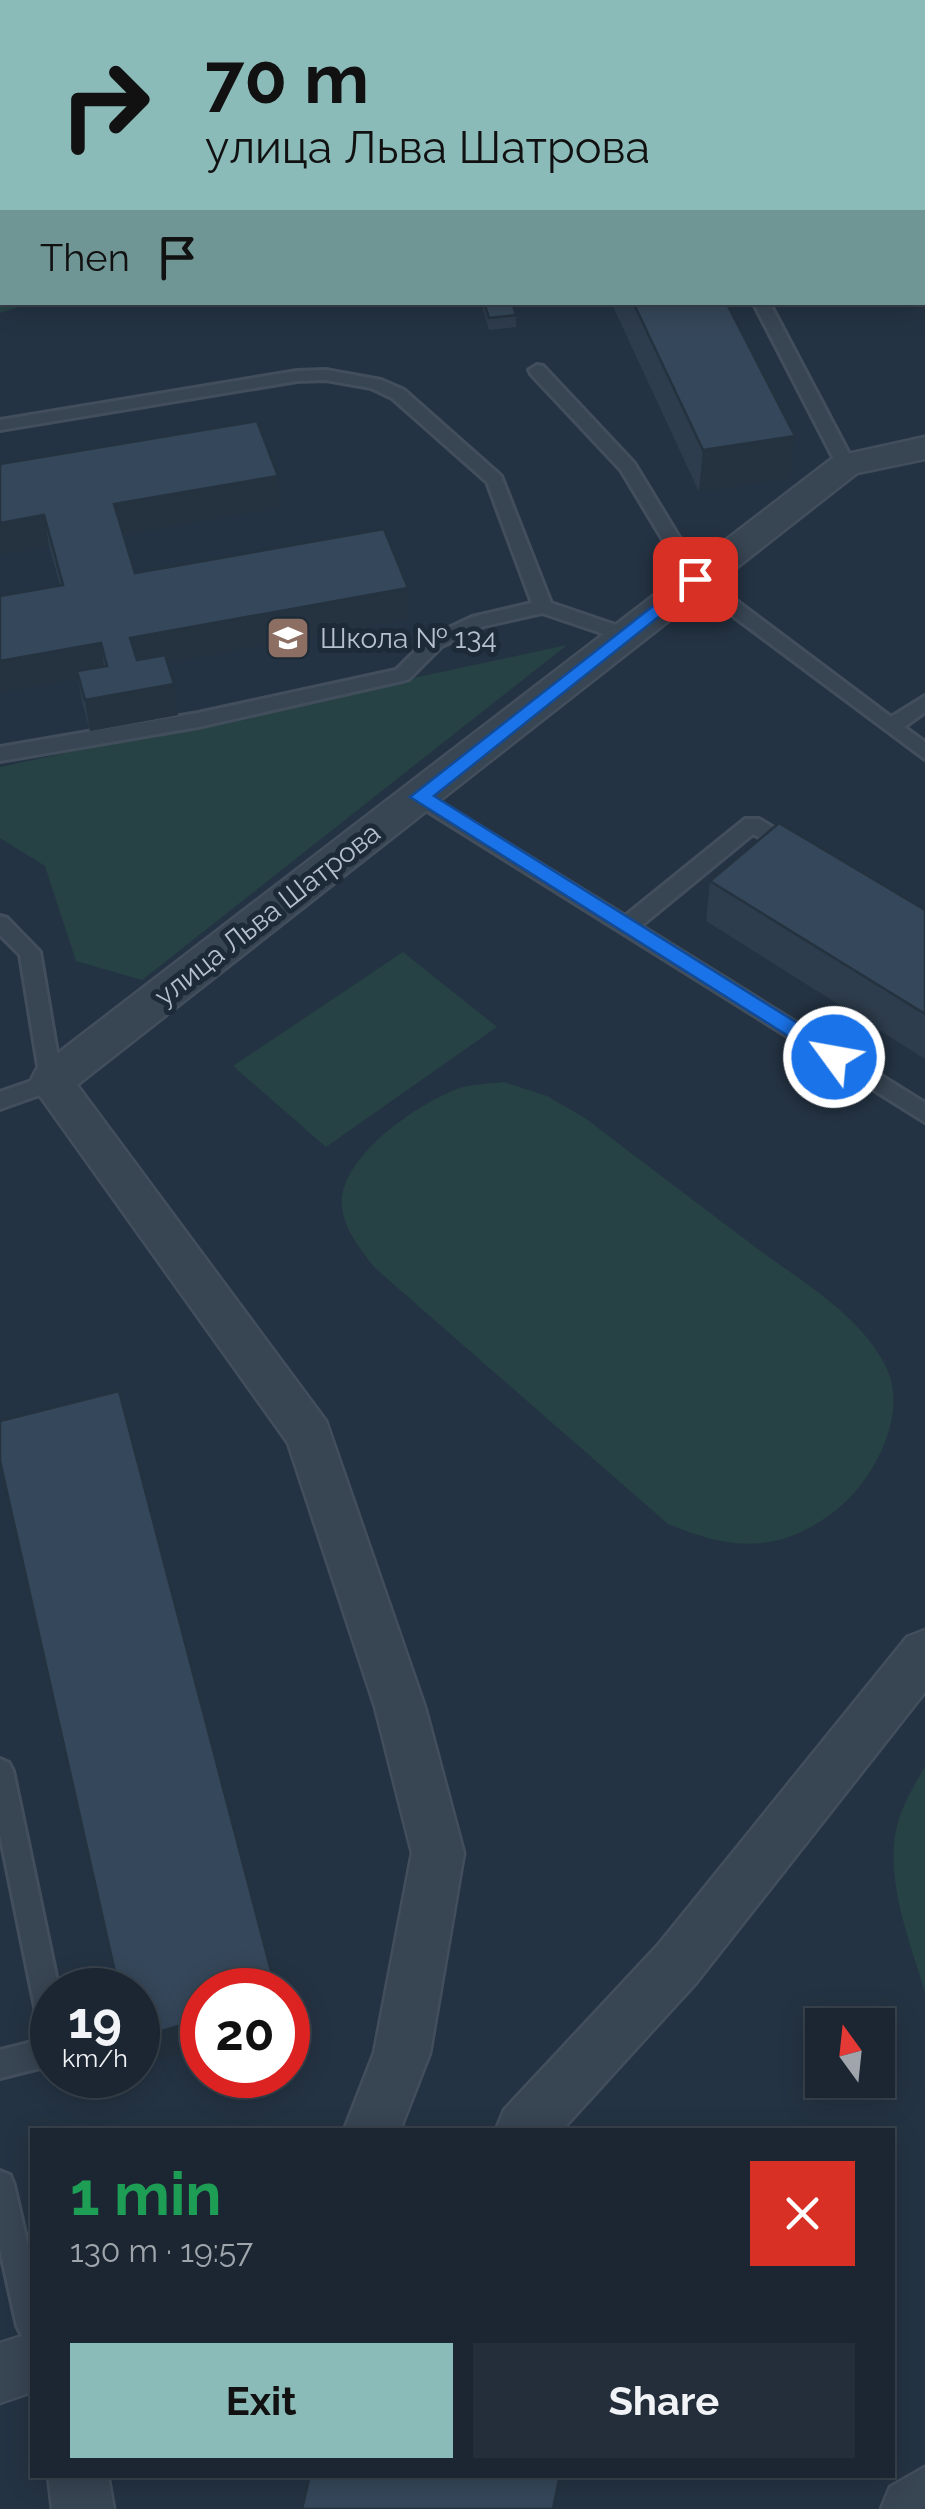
<!DOCTYPE html>
<meta charset="utf-8">
<style>
body{margin:0;font-family:Raleway,sans-serif;background:#242e3a;color:#f1f3f6;height:100vh;display:flex;flex-direction:column;font-size:38px;white-space:nowrap}
*{box-sizing:border-box;margin:0}
p{font-size:32px;color:#a0a5ac}
.icon{flex:none;width:55px;height:55px;fill:none;stroke:currentColor;stroke-width:2;stroke-linecap:round;stroke-linejoin:round}
.map{position:relative;flex:1;overflow:hidden}
.side{position:absolute;left:30px;top:2128px;width:865px;height:350px;display:flex;flex-direction:column;background:#1b2632;border-radius:0px;box-shadow:0 5px 25px #0003,0 0 0 2px #39434d}
.side>*{flex:none}
.top-card{position:absolute;left:0px;top:0px;width:925px;height:305px;box-shadow:0 5px 25px #0003,0 0 0 2px #39434d;background:#8bbbb9;color:#111;overflow:hidden}
.needle{width:65px;rotate:345deg}
.tools{position:absolute;left:805px;top:2008px;display:grid;gap:20px}
.tools a{display:grid;place-items:center;width:90px;height:90px;border-radius:0px;background:#1b2632;box-shadow:0 5px 25px #0003,0 0 0 2px #39434d;font-size:50px}
.speed{position:absolute;left:30px;top:1968px;display:flex;gap:20px;font-size:50px;font-weight:700;text-align:center}
.speed>*{display:grid;place-content:center;width:130px;height:130px;border-radius:50%;background:#1b2632;box-shadow:0 5px 25px #0003,0 0 0 2px #39434d;line-height:1}
.speed small{font-size:25px;font-weight:400}
.speed .limit{border:15px solid #d22;background:#fff;color:#111}
.pin{position:absolute;display:grid;place-items:center;width:85px;height:85px;color:#fff;margin:-42px;border-radius:20px;box-shadow:0 5px 15px #0006}
.me{position:absolute;width:110px;margin:-55px;rotate:302deg;stroke-linejoin:round;filter:drop-shadow(0 0 8px #0008)}
.turn{display:flex;align-items:center;gap:35px;height:210px;padding:0 40px;font-size:45px}
.turn .icon{width:130px;height:130px;stroke-width:2.5}
.turn b{display:block;font-size:70px;line-height:85px}
.then{display:flex;align-items:center;height:95px;padding:0 40px;background:#0003;gap:20px;font-size:38px}
.round{display:grid;place-items:center;flex:none;width:105px;height:105px;border-radius:0px;background:#242e3a}
.summary{display:flex;align-items:center;justify-content:space-between;height:170px;padding:0 40px}
h1{font-size:60px;font-weight:700;line-height:75px;color:#1e9e55}
.primary-button{display:flex;gap:20px;margin-top:auto;padding:20px 40px}
.primary-button a{flex:1;height:115px;border-radius:0px;background:#8bbbb9;color:#111;font-size:40px;font-weight:700;line-height:115px;text-align:center}
.primary-button a+a{background:#242e3a;color:#f1f3f6}
.map>svg:first-child{display:block}
.green{fill:#264244}
.lines{fill:none;stroke-linecap:round;stroke-linejoin:round}
.stream{fill:#152a43;fill-rule:evenodd}
.lane-casing{stroke:#424e5c;stroke-width:6}
.street-casing{stroke:#424e5c;stroke-width:5}
.lane{fill:#384553;fill-rule:evenodd}
.street{fill:#384553;fill-rule:evenodd}
.wall{fill:#2e3d4d}
.shaded-wall{fill:#25323f}
.building{fill:#35475a;stroke:#25323f;stroke-width:2.5}
.route{fill:#1a73e8;stroke:#114b97;stroke-width:2.5}
.labels{text-anchor:middle;stroke-width:10;stroke-linejoin:round;paint-order:stroke}
.poi-label{font-size:28px;fill:#b5bfcd;stroke:#1d2a38;text-anchor:start}
.street-label{font-size:28px;fill:#b5bfcd;stroke:#1d2a38}
</style>
<div class="map">
<svg width="925" height="2509" viewBox="0 0 925 2509">
<rect width="100%" height="100%" fill="#243343"/>
<!-- green -->
<path class="green" d="M0,0h613l-611,2v300l27,1 -29,10z
M567,645l-425,335 -66,-19 -31,-95 -45,-28v-71z
M403,952l94,75 -171,120 -93,-81z
M504,1082l43,14 38,22c56,43 112,85 169,128 45,34 109,70 133,123 22,48 -16,117 -56,145 -56,41 -102,35 -163,10l-293,-256c-14,-18 -31,-38 -33,-62 -4,-48 75,-102 115,-117 14,-5 32,-5 47,-7z
M925,1766v227c-16,-56 -47,-127 -22,-185 6,-15 15,-28 22,-42z"/>
<g class="lines">
<!-- stream -->
<path class="stream" d="M2,235v8l-2,1v-8z"/>
<defs>
<path id="lane" d="M753,302h16l86,163 -3,4 -6,1 -9,-5z
M537,365l6,1 91,97 68,112 189,142 34,-21v16l-21,15 21,15v17l-236,-176 -68,-113 -90,-96 -2,-4z
M326,370l55,10 23,10 97,86 50,127 82,28v8h-14l-77,-26 -58,13 -42,20 -33,33 -7,2 -204,46 -198,34v-14l198,-34 198,-43 32,-32 44,-21 60,-14 -45,-121 -95,-84 -21,-10 -45,-8 -29,1 -297,49v-10l297,-49z
M420,790l205,126 120,-97h14l38,23 3,5 -10,7 -37,-20 -112,92 284,177v19l-512,-320 -3,-5z
M0,916l7,2 33,34 22,130 -3,6 -59,21v-17l40,-14 -20,-123 -20,-20z
M0,1759l9,4 4,8 46,219h-7v46l-10,-4 -4,-10 -38,-188z
M52,2037v28l-52,13v-28z
M0,2171l10,4 4,10 18,79v77l-10,-5 -5,-10 -17,-77z"/>
<path id="street" d="M925,437v22l-68,14 -780,612 249,336 99,286 39,146 -34,200 -30,77h-56l30,-77 38,-200 -37,-146 -87,-264 -258,-361 6,-12 798,-613z
M925,1630v62l-229,291 -134,147h-66l8,-20 154,-165 249,-308z
M32,2333v59l-32,11v-60z
M925,2467v42h-44l9,-22z
M48,2475h60l6,34h-62z"/>
</defs>
<!-- lane casing -->
<use href="#lane" class="lane-casing"/>
<!-- street casing -->
<use href="#street" class="street-casing"/>
<!-- lane -->
<use href="#lane" class="lane"/>
<!-- street -->
<use href="#street" class="street"/>
</g>
<!-- wall -->
<path class="wall" d="M922,62l3,3v187l-3,-4z
M481,302h31l4,13v12l-27,3z
M611,302h115l64,176 -91,14z
M0,464l278,12 2,31 -156,28 11,38 273,15v31l-241,44 11,52 -88,16 -8,-29 -4,-23 -78,14 60,-108 -11,-39z
M710,881l215,29v149l-219,-138z"/>
<!-- shaded-wall -->
<path class="shaded-wall" d="M795,436l-5,42 -91,14 4,-42z
M278,476l2,31 -161,29 -5,-32z
M44,515l5,31 -49,9v-32z
M408,588v31l-274,50 -4,-31z
M101,643l4,31 -28,-3 1,8 -78,14v-32z
M174,684l4,31 -88,16 -5,-31z
M202,2019v29l-64,18v-28z"/>
<!-- building -->
<path class="building" d="M922,62l3,3v135l-3,-4z
M484,302h28l4,13 -27,3z
M633,302h93l69,134 -92,14z
M257,421l21,55 -164,28 21,69 249,-44 24,59 -278,50 7,22 28,-5 9,29 -89,16 -8,-29 30,-5 -6,-23 -101,18v-65l63,-11 -19,-70 -44,8v-59z
M779,823l146,87v104l-215,-133z
M119,1391l157,599h-74v29l-64,19v-48h-19l-119,-529v-40z
M310,2475h250l-7,34h-251z"/>
<!-- route -->
<path class="route" d="M695,573l6,2v8l-267,213 408,255 3,6 -3,6 -8,2 -424,-268z"/>
<!-- icons -->
<defs>
<symbol id="school-square" viewBox="-11 -11 22 22"><rect x="-9" y="-9" width="18" height="18" rx="4" fill="#8d6e63" stroke="#1d2a38"/><path d="M0-5L7-2L0 1L-7-2ZM-4 1L0 2.5L4 1V4Q0 6-4 4Z" fill="#fff"/></symbol>
</defs>
<g fill-rule="evenodd">
<use href="#school-square" x="263" y="613" width="50" height="50"/>
</g>
<g class="labels">
<!-- poi labels -->
<g class="poi-label">
<text x="320" y="648">Школа № 134</text>
</g>
<!-- street labels -->
<g class="street-label">
<text transform="translate(267 914) rotate(-38)" y="10">улица Льва Шатрова</text>
</g>
</g>
</svg>
<div class="tools">
<a><svg class="needle" viewBox="-14 -14 28 28"><path d="M0-13l5 13h-10z" fill="#e53935"/><path d="M0 13l5-13h-10z" fill="#a0a5ac"/></svg></a>
</div>
<div class="speed"><div>19<small>km/h</small></div><div class="limit">20</div></div>
<div class="pin" style="left:695px;top:579px;background:#d93025"><svg class="icon" aria-label="arrive" viewBox="0 0 24 24"><path d="M6 21V4h12l-3 4 3 4H6"/></svg></div>
<svg class="me" style="left:834px;top:1057px" viewBox="-20 -20 40 40"><circle r="17" fill="#1a73e8" stroke="#fff" stroke-width="3"/><path d="M0-11L8 9 0 5-8 9z" fill="#fff"/></svg>
<div class="top-card">
<div class="turn"><svg class="icon" aria-label="right" viewBox="0 0 24 24"><path d="M7 20v-9h11M14 6l5 5-5 5"/></svg><div><b>70 m</b>улица Льва Шатрова</div></div>
<div class="then">Then<svg class="icon" aria-label="arrive" viewBox="0 0 24 24"><path d="M6 21V4h12l-3 4 3 4H6"/></svg></div>
</div>
<section class="side">
<div class="summary"><div><h1>1 min</h1><p>130 m · 19:57</p></div><a class="round" style="background:#d93025;color:#fff"><svg class="icon" aria-label="close" viewBox="0 0 24 24"><path d="M6 6l12 12M18 6L6 18"/></svg></a></div>
<div class="primary-button"><a>Exit</a><a>Share</a></div>
</section>
</div>
